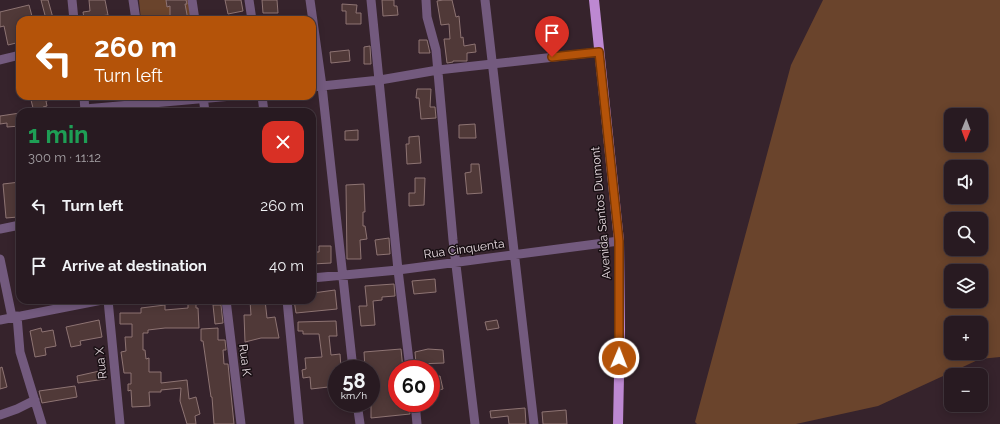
<!DOCTYPE html>
<meta charset="utf-8">
<style>
body{margin:0;font-family:Raleway,sans-serif;background:#30232a;color:#f1f3f6;height:100vh;display:flex;flex-direction:column;font-size:15px;white-space:nowrap}
*{box-sizing:border-box;margin:0}
p{font-size:13px;color:#a5a1a5}
.icon{flex:none;width:22px;height:22px;fill:none;stroke:currentColor;stroke-width:2;stroke-linecap:round;stroke-linejoin:round}
.map{position:relative;flex:1;overflow:hidden}
.sheet{position:absolute;left:16px;top:108px;width:300px;height:196px;display:flex;flex-direction:column;background:#281a21;border-radius:12px;box-shadow:0 2px 10px #0003,0 0 0 1px #44383f}
.sheet>*{flex:none}
.top-card{position:absolute;left:16px;top:16px;width:300px;height:84px;border-radius:12px;box-shadow:0 2px 10px #0003,0 0 0 1px #44383f;background:#b45309;color:#fff;overflow:hidden}
.needle{width:26px;rotate:181deg}
.buttons{position:absolute;left:944px;top:108px;display:grid;gap:8px}
.buttons a{display:grid;place-items:center;width:44px;height:44px;border-radius:8px;background:#281a21;box-shadow:0 2px 10px #0003,0 0 0 1px #44383f;font-size:20px}
.speed{position:absolute;left:328px;top:360px;display:flex;gap:8px;font-size:20px;font-weight:700;text-align:center}
.speed>*{display:grid;place-content:center;width:52px;height:52px;border-radius:50%;background:#281a21;box-shadow:0 2px 10px #0003,0 0 0 1px #44383f;line-height:1}
.speed small{font-size:10px;font-weight:400}
.speed .limit{border:6px solid #d22;background:#fff;color:#111}
.pin{position:absolute;display:grid;place-items:center;width:34px;height:34px;color:#fff;margin:-41px -17px;border-radius:50% 50% 50% 0;rotate:-45deg;box-shadow:0 0 4px #0007}
.pin .icon{rotate:45deg}
.me{position:absolute;width:44px;margin:-22px;rotate:1deg;stroke-linejoin:round;filter:drop-shadow(0 0 3px #0008)}
.turn{display:flex;align-items:center;gap:14px;height:84px;padding:0 12px;font-size:18px}
.turn .icon{width:52px;height:52px;stroke-width:2.5}
.turn b{display:block;font-size:28px;line-height:34px}
.round{display:grid;place-items:center;flex:none;width:42px;height:42px;border-radius:12px;background:#30232a}
.overview{display:flex;align-items:center;justify-content:space-between;height:68px;padding:0 12px}
h1{font-size:24px;font-weight:700;line-height:30px;color:#1e9e55}
ul{padding:0;list-style:none}
li{display:flex;align-items:center;gap:12px;height:60px;padding:0 12px}
li div{flex:1}
li b{display:block;font-size:15px}
li em{font-style:normal}
.map>svg:first-child{display:block}
.green{fill:#6a442c;fill-rule:evenodd}
.building{fill:#503938;stroke:#8e7473}
.lines{fill:none;stroke-linecap:round;stroke-linejoin:round}
.street{stroke:#735a7e;stroke-width:9}
.primary{stroke:#bd88d2;stroke-width:10}
.route-casing{stroke:#753606;stroke-width:10}
.route{stroke:#b45309;stroke-width:7}
.labels{text-anchor:middle;stroke-width:3;stroke-linejoin:round;paint-order:stroke}
.street-label{font-size:12px;fill:#e5d8de;stroke:#180f13}
</style>
<div class="map">
<svg width="1000" height="424" viewBox="0 0 1000 424">
<rect width="100%" height="100%" fill="#36232c"/>
<!-- green -->
<path class="green" d="M139,0h50l3,20h-51z
M823,0h177v357l-20,2 -102,47 -82,18h-99l-2,-2 96,-357zM951,115h30v30h-30zM951,167h30v30h-30zM951,219h30v30h-30zM951,271h30v30h-30zM951,323h30v30h-30z"/>
<!-- building -->
<path class="building" d="M41,0h7l5,18 -7,1z
M89,0h16l3,15 -24,3 -1,-6 7,-1z
M166,0h20l1,4h-2l3,16h-18v-14l-3,1z
M225,0h16l2,11 -15,3z
M262,0h15l1,13h-15z
M382,0h12v6h3l1,9 -15,1z
M443,0h9l4,17 3,-1 2,22 2,-1 1,9 11,-2 1,8 -9,1v8h-14v1l-6,1 -3,-24h6l-1,-15 -8,1 -4,-24z
M342,4l15,1 -1,8h5v11h-15v-13h-4z
M29,5l4,15h-13v22l-12,3 -4,-19 -4,1v-15z
M419,40h8l3,13h-11z
M370,46l1,18h-7v-17z
M349,50l1,11 -19,2 -1,-11z
M417,89h14l-1,18h5l1,11 -15,1 -2,-21h-3z
M30,96h28l1,2 -13,3 1,5 -4,1v5h-9z
M20,113v13l-13,1v-4l-7,1v-8z
M475,124l1,14h-17v-13z
M358,130v10h-13v-9z
M419,136l2,27 -14,1 -1,-20h3v-7z
M471,164h8l3,29 -15,1 -2,-21 6,-1z
M415,178h10l-1,27 -15,1v-13h6z
M20,182v21h-3l1,14 -12,1 -3,-34z
M364,184l1,28h-2v14h2l2,13 -7,1 1,19h-14l-1,-74z
M389,238l1,16 -13,1 -2,-15z
M319,246h12v17l-19,1v-12h7z
M435,279l1,13 -22,2 -2,-13z
M394,284l1,12 -13,1v3l-9,1 2,24 -14,1 -2,-20h8l-2,-20z
M335,290l2,19 -41,4 -2,-13h19v-7z
M265,300l2,18 8,-1 4,21h-18l-16,4 -1,-27h7l-1,-14z
M196,302v6h2l1,20h-34l-17,2v3h-5v17h2l1,9 3,-1v14h12v11l26,-3 2,19 7,-2 4,17 -5,2 1,8h-9l-7,-23 1,-13 -20,2v2h-12l1,14 -18,1 -1,-17 -3,1v-7h3v-11h-7l-3,-21 5,-1 -1,-14h7v-13h-12v-11h21v-5l24,-3v5l23,-2v-5z
M213,305h8l2,18 -8,1z
M99,320l3,17 -22,4 1,4 -10,2 -5,-20z
M497,320l2,8 -12,2 -2,-8z
M336,321l1,15h-8l2,19 9,-1 1,14h-4v18l-26,3 -1,-12 -7,1 -1,-8 4,-1 -1,-11 17,-1 -3,-23h-16v-3h-5v-9z
M41,328l1,4 11,-2 3,16 -11,2 1,7 -11,2 -5,-26z
M218,328v12h7l1,10h-3l1,14h4l6,60h-20l-2,-27h-1l-8,-56h-2v-12z
M401,349l2,20h-6v34h11l2,11 -39,4v-49h-6l-1,-17z
M428,349l15,1 1,13 -28,1 -1,-12z
M2,367l5,20 -7,2v-21z
M104,370l1,9 -27,4 -1,-7z
M440,376l3,13 -12,3v-14z
M75,386l2,11 -35,6 -3,-12z
M525,408l1,16h-17l-1,-8 -17,2 -1,-7z
M566,410l1,14h-24l-1,-12z"/>
<g class="lines">
<!-- street -->
<path class="street" d="M72,0l2,20
M133,0l3,20
M192,0l3,20
M249,0l3,20
M310,0l12,86 31,283
M371,0l27,270 12,99
M426,0l1,17 9,33 17,190 22,184
M485,0l49,424
M0,60l20,-5
M312,87l68,-7 58,-10 161,-18
M84,96l1,16
M145,96l2,16
M203,96l2,16
M262,96l2,16
M85,109l147,-13
M0,229l20,-4
M0,259l12,58
M312,278l86,-8 221,-29
M108,300l12,124
M226,300l15,124
M287,300l12,124
M17,316l3,36 22,72
M0,320l102,-20
M357,403l3,21
M415,403l2,21
M0,415l17,-6 18,-9"/>
<!-- primary -->
<path class="primary" d="M594,0l25,241 1,88 -2,95"/>
</g>
<g class="lines">
<defs>
<path id="route" d="M552,57l47,-5 20,189v117"/>
</defs>
<!-- route casing -->
<use href="#route" class="route-casing"/>
<!-- route -->
<use href="#route" class="route"/>
</g>
<g class="labels">
<!-- street labels -->
<g class="street-label">
<text transform="translate(601 213) rotate(-95)" y="4">Avenida Santos Dumont</text>
<text transform="translate(464 249) rotate(-8)" y="4">Rua Cinquenta</text>
<text transform="translate(245 360) rotate(83)" y="4">Rua K</text>
<text transform="translate(101 363) rotate(-96)" y="4">Rua X</text>
</g>
</g>
</svg>
<div class="buttons">
<a><svg class="needle" viewBox="-14 -14 28 28"><path d="M0-13l5 13h-10z" fill="#e53935"/><path d="M0 13l5-13h-10z" fill="#a5a1a5"/></svg></a>
<a><svg class="icon" aria-label="sound" viewBox="0 0 24 24"><path d="M4 9h4l5-4v14l-5-4H4zM17 9q2 3 0 6"/></svg></a>
<a><svg class="icon" aria-label="search" viewBox="0 0 24 24"><circle cx="10" cy="10" r="6"/><path d="M15 15l6 6"/></svg></a>
<a><svg class="icon" aria-label="layers" viewBox="0 0 24 24"><path d="M12 4l9 5-9 5-9-5zM3 14l9 5 9-5"/></svg></a>
<a>+</a>
<a>−</a>
</div>
<div class="speed"><div>58<small>km/h</small></div><div class="limit">60</div></div>
<div class="pin" style="left:552px;top:57px;background:#d93025"><svg class="icon" aria-label="arrive" viewBox="0 0 24 24"><path d="M6 21V4h12l-3 4 3 4H6"/></svg></div>
<svg class="me" style="left:619px;top:358px" viewBox="-20 -20 40 40"><circle r="17" fill="#b45309" stroke="#fff" stroke-width="3"/><path d="M0-11L8 9 0 5-8 9z" fill="#fff"/></svg>
<div class="top-card">
<div class="turn"><svg class="icon" aria-label="left" viewBox="0 0 24 24"><path d="M17 20v-9H6M10 6l-5 5 5 5"/></svg><div><b>260 m</b>Turn left</div></div>
</div>
<section class="sheet">
<div class="overview"><div><h1>1 min</h1><p>300 m · 11:12</p></div><a class="round" style="background:#d93025;color:#fff"><svg class="icon" aria-label="close" viewBox="0 0 24 24"><path d="M6 6l12 12M18 6L6 18"/></svg></a></div>
<ul>
<li><svg class="icon" aria-label="left" viewBox="0 0 24 24"><path d="M17 20v-9H6M10 6l-5 5 5 5"/></svg><div><b>Turn left</b></div><em>260 m</em></li>
<li><svg class="icon" aria-label="arrive" viewBox="0 0 24 24"><path d="M6 21V4h12l-3 4 3 4H6"/></svg><div><b>Arrive at destination</b></div><em>40 m</em></li>
</ul>
</section>
</div>
